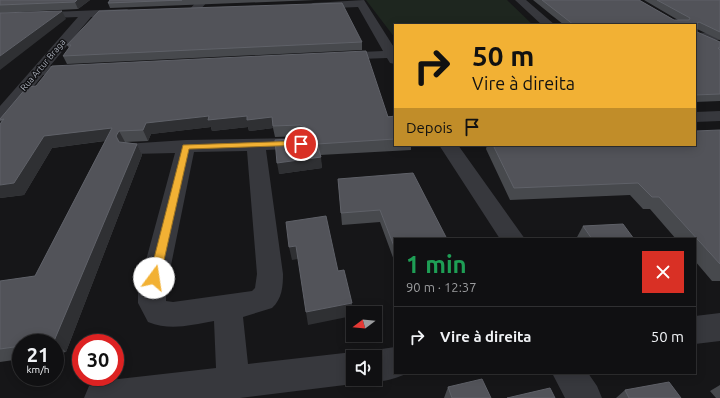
<!DOCTYPE html>
<html lang="pt">
<meta charset="utf-8">
<style>
body{margin:0;font-family:Ubuntu,sans-serif;background:#1e1e20;color:#f1f3f6;height:100vh;display:flex;flex-direction:column;font-size:15px;white-space:nowrap}
*{box-sizing:border-box;margin:0}
p{font-size:13px;color:#9c9d9f}
.icon{flex:none;width:22px;height:22px;fill:none;stroke:currentColor;stroke-width:2;stroke-linecap:round;stroke-linejoin:round}
.map{position:relative;flex:1;overflow:hidden}
.panel{position:absolute;left:394px;top:238px;width:302px;height:136px;display:flex;flex-direction:column;background:#101012;border-radius:0px;box-shadow:0 2px 10px #0003,0 0 0 1px #303032}
.panel>*{flex:none}
.top-card{position:absolute;left:394px;top:24px;width:302px;height:122px;border-radius:0px;box-shadow:0 2px 10px #0003,0 0 0 1px #303032;background:#f2b134;color:#111;overflow:hidden}
.needle{width:26px;rotate:254deg}
.buttons{position:absolute;left:346px;top:306px;display:grid;gap:8px}
.buttons a{display:grid;place-items:center;width:36px;height:36px;border-radius:0px;background:#101012;box-shadow:0 2px 10px #0003,0 0 0 1px #303032;font-size:20px}
.speed{position:absolute;left:12px;top:334px;display:flex;gap:8px;font-size:20px;font-weight:700;text-align:center}
.speed>*{display:grid;place-content:center;width:52px;height:52px;border-radius:50%;background:#101012;box-shadow:0 2px 10px #0003,0 0 0 1px #303032;line-height:1}
.speed small{font-size:10px;font-weight:400}
.speed .limit{border:6px solid #d22;background:#fff;color:#111}
.pin{position:absolute;display:grid;place-items:center;width:34px;height:34px;color:#fff;margin:-17px;border:2px solid #fff;border-radius:50%;box-shadow:0 1px 4px #0007}
.me{position:absolute;width:44px;margin:-22px;rotate:14deg;stroke-linejoin:round;filter:drop-shadow(0 0 3px #0008)}
.turn{display:flex;align-items:center;gap:14px;height:84px;padding:0 12px;font-size:18px}
.turn .icon{width:52px;height:52px;stroke-width:2.5}
.turn b{display:block;font-size:28px;line-height:34px}
.then{display:flex;align-items:center;height:38px;padding:0 12px;background:#0003;gap:8px;font-size:15px}
.round{display:grid;place-items:center;flex:none;width:42px;height:42px;border-radius:0px;background:#1e1e20}
.summary{display:flex;align-items:center;justify-content:space-between;height:68px;padding:0 12px}
h1{font-size:24px;font-weight:700;line-height:30px;color:#1e9e55}
ul{padding:0;list-style:none}
li{display:flex;align-items:center;gap:12px;height:60px;padding:0 12px;border-top:1px solid #303032}
li div{flex:1}
li b{display:block;font-size:15px}
li em{font-style:normal}
.map>svg:first-child{display:block}
.green{fill:#1e261f}
.lines{fill:none;stroke-linecap:round;stroke-linejoin:round}
.minor{fill:#37383d;fill-rule:evenodd}
.wall{fill:#47494d}
.shaded-wall{fill:#2f3033}
.building{fill:#525359;stroke:#5f6168}
.route{fill:#f2b134;stroke:#9d7322}
.labels{text-anchor:middle;stroke-width:3;stroke-linejoin:round;paint-order:stroke}
.far-street-label{font-size:9px;fill:#a8adb8;stroke:#111113}
</style>
<div class="map">
<svg width="720" height="398" viewBox="0 0 720 398">
<rect width="100%" height="100%" fill="#161618"/>
<!-- green -->
<path class="green" d="M366,0h141l26,25h-138v13z"/>
<g class="lines">
<!-- minor -->
<path class="minor" d="M198,0h11l-11,12h-8l-1,-2z
M364,0l31,49v15l-5,-1 -3,-5 -53,2 -2,-3 2,-3 5,-1 44,-2 -25,-44 -45,2 -5,-3 5,-3z
M515,0h11l29,25h-13z
M127,9l5,3 -1,2 -40,3 -41,49h34l2,3 -2,3 -41,3 -37,45 -6,1v-15l78,-89 -78,3v-6z
M720,32v8l-25,1v-8z
M720,111v10l-25,1v-10z
M301,138l7,2 2,4 -2,4 -42,2 17,124c0,12 -1,25 -11,34l-29,9 5,47 105,-12 10,4 12,-6 20,-3v26l11,1c-12,5 -26,10 -38,5h7v-22h-22v22h12l-12,5 -113,14h-156l5,-12 12,-5 115,-13 -2,-47c-24,4 -43,10 -66,1l-10,-19v-13l37,-137 -43,1 -7,-2 -2,-4 2,-4 61,-4zM247,151l10,123 -2,14 -3,3 -79,11 -7,-1v-11l28,-138z
M439,145h19l67,94h-25z
M720,313v28l-25,3v-28z
M552,373h36l9,13 5,12h-37z"/>
</g>
<!-- wall -->
<path class="wall" d="M0,0h90l-12,9 -78,4z
M110,0h206l-206,8 -2,-5z
M533,0h106l35,20h4l-34,-20h76v40l-23,-11v3l23,10v59l-25,1v-77h-131z
M362,42v8l-295,14 -4,-8 6,-8 -2,-3z
M395,116v29h16v5l-91,5 2,13 -43,6 27,-36 -5,-2 -26,1 -2,-9 -24,3 -1,-4 -36,4 -1,-4 -60,7 -3,7 -23,1 12,2 5,11 -76,197 -11,2v-11h-34v16l-21,3v-81l35,-5 70,-135 -53,7 -28,47 -24,3v-74l1,-2 -1,-2v-1z
M720,130v151h-8l-17,-20v-22h-19l-26,-30h-7l-13,-14 -120,5 -24,-51 1,-4h208z
M338,179l109,60h-52v24l-15,-41 -38,3z
M583,226l51,13h-58z
M720,385v13h-4l-6,-7z
M448,387l43,11h-47z
M625,390l56,8h-65z"/>
<!-- shaded-wall -->
<path class="shaded-wall" d="M77,0h13l-12,9 -3,-7z
M62,11l4,8 -66,51v-14z
M209,116h38l25,1 1,11 -24,3 -1,-4 -36,4 -1,-4 -60,7 -3,7 -5,-11 3,-7z
M112,128l7,3 6,11 -3,5 -4,-8 -66,9 -28,47 -24,3v-13l44,-49z
M137,144l5,11 -76,197 -12,-11z
M321,157l1,11 -43,6 -2,-11z
M296,246l2,13 -6,1 -3,-13z
M352,303v13l-44,9 -2,-13z"/>
<!-- building -->
<path class="building" d="M0,0h77l-2,2 -75,3z
M110,0h72l-74,3z
M542,0h97l35,20h15l1,-2 -33,-18h63v32l-21,-10 -2,1v9l23,10v6h-2l2,2v44l-25,1v-70h-121z
M342,3l20,39 -299,14 8,-11h-4l32,-34z
M62,11l-62,45v-43z
M366,51l22,66 7,-1v23l-78,5 4,13 -44,6 -2,-23 32,-2 3,-5 -2,-5 -8,-3 -27,1 -1,-9 -25,3v-4l-39,4 1,-4 -63,7 -3,7 -24,1 -3,5 3,6 18,2 -83,197 -11,2h-22v3l-21,3v-68l35,-5 77,-148 -68,8 -30,47 -14,2v-61l4,-5 -4,1v-1l27,-32 9,-1 16,-20z
M720,130v134l-61,-67h-7l-14,-14 -124,5 -21,-43h202v-14z
M413,173l34,66h-52v10l-15,-39 -39,3 -3,-34z
M326,216l12,55 6,-1 8,33 -46,9 -10,-66 -7,1 -3,-25z
M623,224l11,15h-42l-9,-13z
M482,379l9,19h-39l-4,-11z
M669,382l12,16h-52l-4,-8z
M550,388l5,10h-48z"/>
<!-- route -->
<path class="route" d="M301,141l3,1v3l-115,4 -29,129 -2,3h-8l-1,-3 34,-133z"/>
<g class="labels">
<!-- far-street labels -->
<g class="far-street-label">
<text transform="translate(43 65) rotate(-50)" y="3">Rua Artur Braga</text>
</g>
</g>
</svg>
<div class="buttons">
<a><svg class="needle" viewBox="-14 -14 28 28"><path d="M0-13l5 13h-10z" fill="#e53935"/><path d="M0 13l5-13h-10z" fill="#9c9d9f"/></svg></a>
<a><svg class="icon" aria-label="sound" viewBox="0 0 24 24"><path d="M4 9h4l5-4v14l-5-4H4zM17 9q2 3 0 6"/></svg></a>
</div>
<div class="speed"><div>21<small>km/h</small></div><div class="limit">30</div></div>
<div class="pin" style="left:301px;top:144px;background:#d93025"><svg class="icon" aria-label="arrive" viewBox="0 0 24 24"><path d="M6 21V4h12l-3 4 3 4H6"/></svg></div>
<svg class="me" style="left:154px;top:278px" viewBox="-20 -20 40 40"><circle r="19" fill="#fff"/><path d="M0-13L10 11 0 6-10 11z" fill="#f2b134"/></svg>
<div class="top-card">
<div class="turn"><svg class="icon" aria-label="right" viewBox="0 0 24 24"><path d="M7 20v-9h11M14 6l5 5-5 5"/></svg><div><b>50 m</b>Vire à direita</div></div>
<div class="then">Depois<svg class="icon" aria-label="arrive" viewBox="0 0 24 24"><path d="M6 21V4h12l-3 4 3 4H6"/></svg></div>
</div>
<section class="panel">
<div class="summary"><div><h1>1 min</h1><p>90 m · 12:37</p></div><a class="round" style="background:#d93025;color:#fff"><svg class="icon" aria-label="close" viewBox="0 0 24 24"><path d="M6 6l12 12M18 6L6 18"/></svg></a></div>
<ul>
<li><svg class="icon" aria-label="right" viewBox="0 0 24 24"><path d="M7 20v-9h11M14 6l5 5-5 5"/></svg><div><b>Vire à direita</b></div><em>50 m</em></li>
</ul>
</section>
</div>
